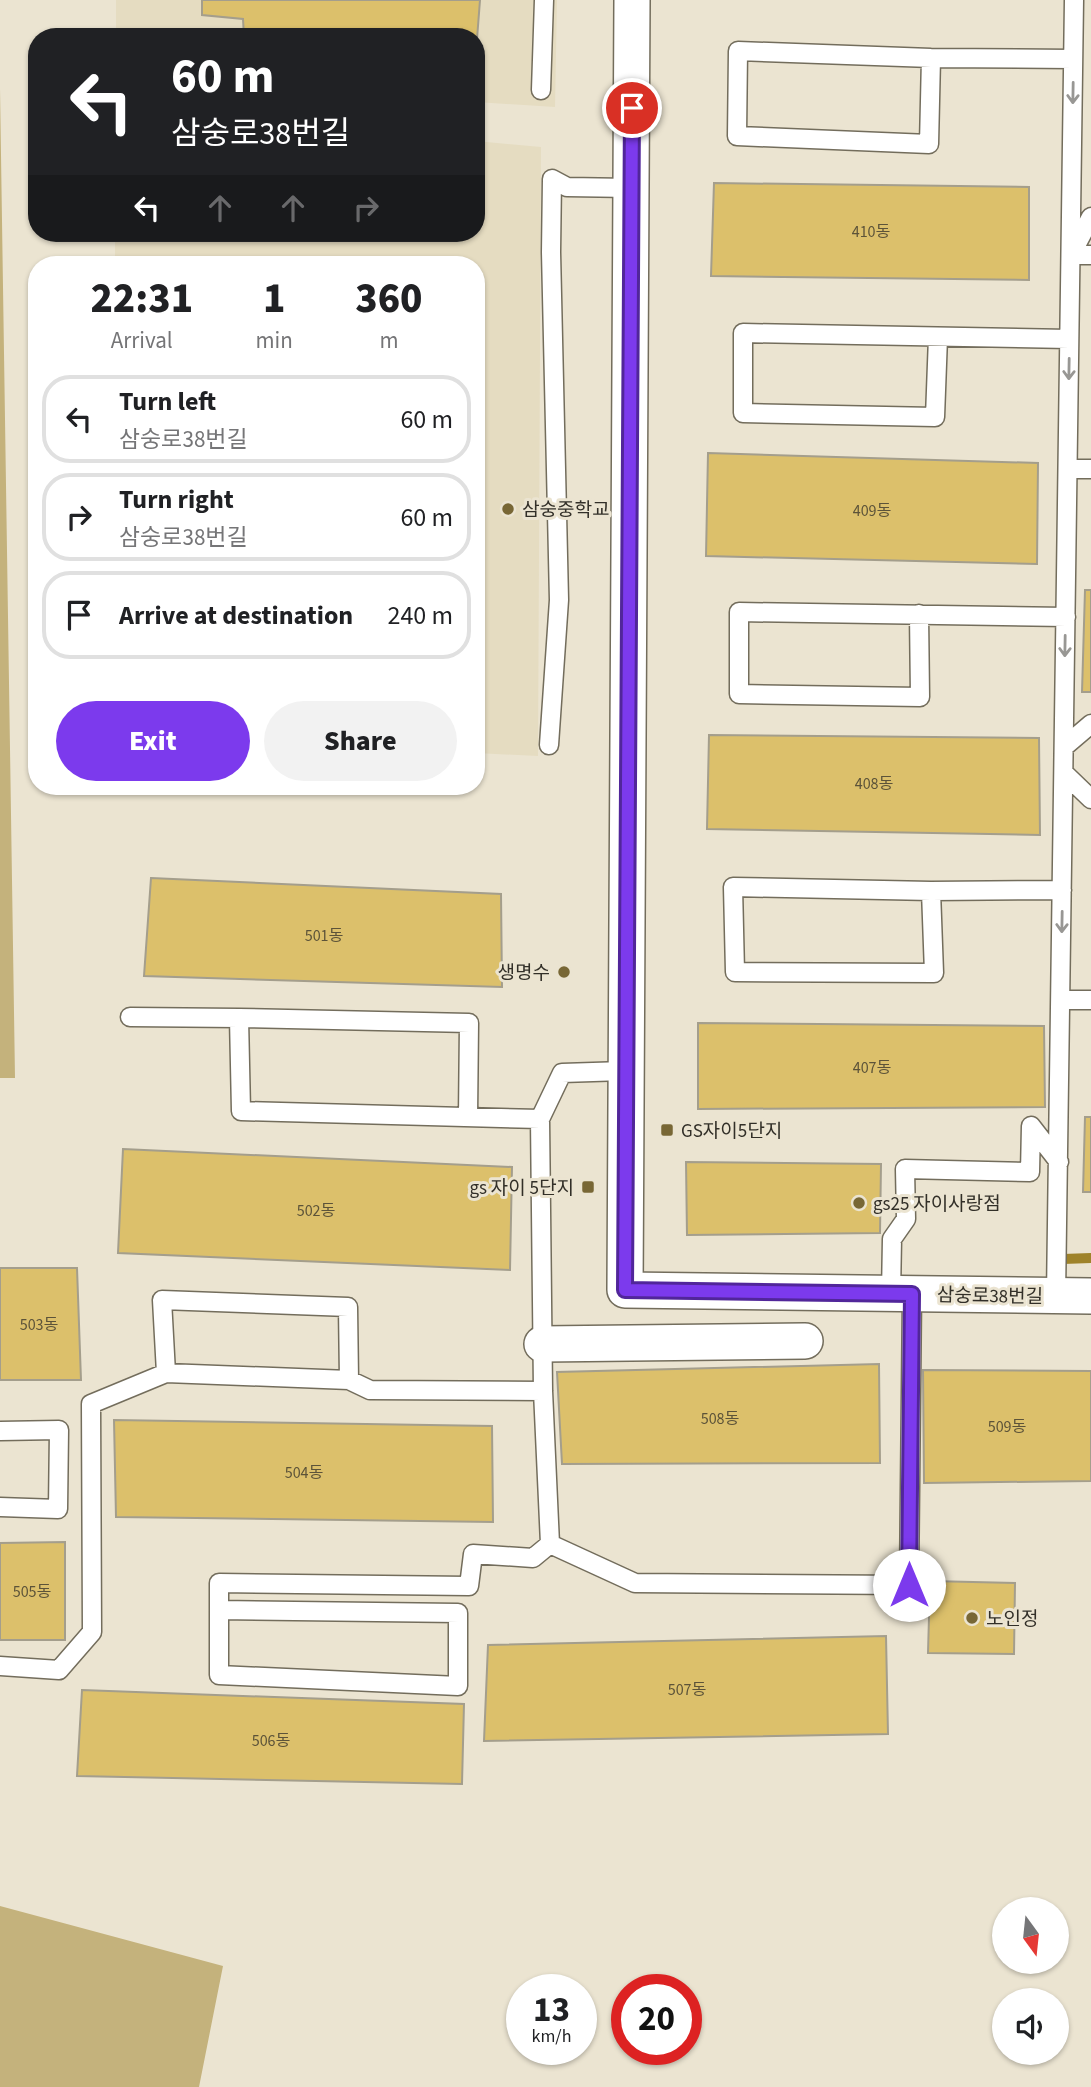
<!DOCTYPE html>
<meta charset="utf-8">
<style>
body{margin:0;font-family:"Source Sans 3","Noto Sans KR",sans-serif;background:#f2f2f2;color:#202124;height:100vh;display:flex;flex-direction:column;font-size:26px;white-space:nowrap}
*{box-sizing:border-box;margin:0}
p{font-size:23px;color:#757577}
.icon{flex:none;width:38px;height:38px;fill:none;stroke:currentColor;stroke-width:2;stroke-linecap:round;stroke-linejoin:round}
.map{position:relative;flex:1;overflow:hidden}
.side{position:absolute;left:28px;top:256px;width:457px;height:539px;display:flex;flex-direction:column;background:#fff;border-radius:28px;box-shadow:0 2px 5px #0004}
.side>*{flex:none}
.banner{position:absolute;left:28px;top:28px;width:457px;height:214px;border-radius:28px;box-shadow:0 2px 5px #0004;background:#202124;color:#fff;overflow:hidden}
.needle{width:46px;rotate:165deg}
.controls{position:absolute;left:992px;top:1897px;display:grid;gap:14px}
.controls a{display:grid;place-items:center;width:77px;height:77px;border-radius:50%;background:#fff;box-shadow:0 2px 5px #0004;font-size:35px}
.speed{position:absolute;left:506px;top:1974px;display:flex;gap:14px;font-size:35px;font-weight:700;text-align:center}
.speed>*{display:grid;place-content:center;width:91px;height:91px;border-radius:50%;background:#fff;box-shadow:0 2px 5px #0004;line-height:1}
.speed small{font-size:18px;font-weight:400}
.speed .limit{border:10px solid #d22;background:#fff;color:#111}
.pin{position:absolute;display:grid;place-items:center;width:60px;height:60px;color:#fff;margin:-30px;border:4px solid #fff;border-radius:50%;box-shadow:0 2px 7px #0007}
.me{position:absolute;width:77px;margin:-38px;rotate:0deg;stroke-linejoin:round;filter:drop-shadow(0 0 5px #0008)}
.turn{display:flex;align-items:center;gap:24px;height:147px;padding:0 28px;font-size:32px}
.turn .icon{width:91px;height:91px;stroke-width:2.5}
.turn b{display:block;font-size:49px;line-height:60px}
.lanes{display:flex;align-items:center;height:66px;padding:0 28px;background:#0003;justify-content:center;gap:35px;direction:ltr}
.lanes .off{opacity:.35}
.eta{display:flex;justify-content:space-evenly;align-items:center;height:119px;text-align:center}
.eta b{font-size:42px;font-weight:800;line-height:49px}
.cta{display:flex;gap:14px;margin-top:auto;padding:14px 28px}
.cta a{flex:1;height:80px;border-radius:42px;background:#7c3aed;color:#fff;font-size:28px;font-weight:800;line-height:80px;text-align:center}
.cta a+a{background:#f2f2f2;color:#202124}
ul{padding:0;list-style:none}
li{display:flex;align-items:center;gap:21px;height:88px;margin:0 14px 10px;padding:0 14px;border:4px solid #e0e0e0;border-radius:28px}
li div{flex:1}
li b{display:block;font-size:26px}
li em{font-style:normal}
.map>svg:first-child{display:block}
.built{fill:#e5dcc1}
.green{fill:#c4b27c}
.lines{fill:none;stroke-linecap:round;stroke-linejoin:round}
.stream{stroke:#9f832a;stroke-width:10}
.building{fill:#dcc06b;stroke:#a49e8c;stroke-width:2}
.lane-casing{stroke:#736d5c;stroke-width:21}
.street-casing{stroke:#736d5c;stroke-width:38}
.lane{stroke:#fff;stroke-width:18}
.street{stroke:#fff;stroke-width:35}
.oneway{stroke:#989794}
.route-casing{stroke:#51269a;stroke-width:18}
.route{stroke:#7c3aed;stroke-width:12}
.poi-dot{fill:#786735;stroke:#ebe4d1;stroke-width:2.5}
.labels{text-anchor:middle;stroke-width:6;stroke-linejoin:round;paint-order:stroke}
.number-label{font-size:16px;fill:#5c5339}
.poi-label{font-size:19px;fill:#322f28;stroke:#ebe4d1;text-anchor:start}
.street-label{font-size:19px;fill:#322f28;stroke:#ebe4d1}
</style>
<div class="map">
<svg width="1091" height="2087" viewBox="0 0 1091 2087">
<rect width="100%" height="100%" fill="#ebe4d1"/>
<!-- built -->
<path class="built" d="M116,0h441l-2,107 -79,-5v-65h-360z
M476,141l65,6 -3,609 -62,-3v-489h-361v-31h361z"/>
<!-- green -->
<path class="green" d="M0,89l15,989h-15z
M0,1906l223,60 -24,121h-199z"/>
<g class="lines">
<!-- stream -->
<path class="stream" d="M1063,1259l28,-1"/>
</g>
<!-- building -->
<path class="building" d="M202,0h278l-4,52v-15h-232l-1,-18 -41,-4z
M714,183l315,4v93l-318,-4z
M708,453l330,10 -1,101 -331,-8z
M1085,590h6v102h-9z
M709,735l330,3 1,97 -333,-6z
M151,878l350,16 1,93 -358,-11z
M698,1023l346,3 1,81 -347,2z
M1085,1117h6v75h-8z
M123,1149l389,18 -2,103 -392,-17z
M686,1162l195,2 -1,69 -193,2z
M0,1268h77l4,112h-81z
M879,1364l1,99 -318,1 -5,-92z
M923,1370l168,1v110l-167,2z
M114,1420l378,6 1,96 -377,-5z
M65,1542v98h-65v-97z
M930,1581l85,2 -1,71 -86,-1z
M886,1636l2,98 -404,7 4,-96z
M82,1690l382,14 -2,80 -385,-8z"/>
<g class="lines">
<defs>
<path id="lane" d="M931,58l-2,86 -192,-8 1,-85 193,7 142,1
M541,90l3,-90
M1091,217l-20,38h20
M938,337l-3,80 -192,-4v-80l326,6
M1068,469h23
M919,614l1,83 -181,-3v-82l327,5
M549,745l10,-145 -8,-348 1,-73 15,8 64,1
M1064,747l27,-23
M1064,773l27,26
M931,891l-198,-4 2,85 199,1 -3,-82 131,-1
M1061,1000h30
M130,1017l109,1
M468,1117l1,-94 -230,-5 2,93 299,8 22,-46 62,-2
M540,1119l3,272 7,153 85,39 274,2 3,-291
M891,1294l1,-55 14,-20 -1,-50 125,3 1,-46 28,36
M1056,1296l18,-1296
M349,1380l-1,-73 -186,-7 4,73 183,7 21,10 173,1
M0,1431l59,-1 -1,79 -58,-2
M219,1610l239,3v73l-239,-11v-92l250,3 4,-32 60,4 17,-14
M0,1666l59,4 33,-38 -1,-228 75,-31"/>
<path id="street" d="M632,0l-7,1290 466,6
M542,1344l263,-3"/>
</defs>
<!-- lane casing -->
<use href="#lane" class="lane-casing"/>
<!-- street casing -->
<use href="#street" class="street-casing"/>
<!-- lane -->
<use href="#lane" class="lane"/>
<!-- street -->
<use href="#street" class="street"/>
</g>
<!-- one-way arrows -->
<defs><path id="oneway-shaft" d="M-6 0H5M1.5-3L5.5 0L1.5 3" fill="none" stroke-width="1.6" stroke-linecap="round" stroke-linejoin="round" transform="scale(1.75)"/></defs>
<g class="oneway">
<use href="#oneway-shaft" transform="translate(1073 93) rotate(91)"/>
<use href="#oneway-shaft" transform="translate(1069 369) rotate(91)"/>
<use href="#oneway-shaft" transform="translate(1065 646) rotate(91)"/>
<use href="#oneway-shaft" transform="translate(1062 922) rotate(91)"/>
</g>
<g class="lines">
<defs>
<path id="route" d="M632,108l-7,1182 287,4 -3,291"/>
</defs>
<!-- route casing -->
<use href="#route" class="route-casing"/>
<!-- route -->
<use href="#route" class="route"/>
</g>
<!-- markers -->
<g class="poi-dot">
<circle cx="508" cy="509" r="7"/>
<circle cx="564" cy="972" r="7"/>
<rect x="660" y="1123" width="14" height="14" rx="3.5"/>
<rect x="581" y="1180" width="14" height="14" rx="3.5"/>
<circle cx="859" cy="1203" r="7"/>
<circle cx="972" cy="1618" r="7"/>
</g>
<g class="labels">
<!-- number labels -->
<g class="number-label">
<text x="871" y="237">410동</text>
<text x="872" y="516">409동</text>
<text x="874" y="789">408동</text>
<text x="324" y="941">501동</text>
<text x="872" y="1073">407동</text>
<text x="316" y="1216">502동</text>
<text x="39" y="1330">503동</text>
<text x="720" y="1424">508동</text>
<text x="1007" y="1432">509동</text>
<text x="304" y="1478">504동</text>
<text x="32" y="1597">505동</text>
<text x="687" y="1695">507동</text>
<text x="271" y="1746">506동</text>
</g>
<!-- poi labels -->
<g class="poi-label">
<text x="522" y="516">삼숭중학교</text>
<text x="550" y="979" text-anchor="end">생명수</text>
<text x="681" y="1137">GS자이5단지</text>
<text x="574" y="1194" text-anchor="end">gs 자이 5단지</text>
<text x="873" y="1210">gs25 자이사랑점</text>
<text x="986" y="1625">노인정</text>
</g>
<!-- street labels -->
<g class="street-label">
<text transform="translate(990 1295) rotate(1)" y="7">삼숭로38번길</text>
</g>
</g>
</svg>
<div class="controls">
<a><svg class="needle" viewBox="-14 -14 28 28"><path d="M0-13l5 13h-10z" fill="#e53935"/><path d="M0 13l5-13h-10z" fill="#757577"/></svg></a>
<a><svg class="icon" aria-label="sound" viewBox="0 0 24 24"><path d="M4 9h4l5-4v14l-5-4H4zM17 9q2 3 0 6"/></svg></a>
</div>
<div class="speed"><div>13<small>km/h</small></div><div class="limit">20</div></div>
<div class="pin" style="left:632px;top:108px;background:#d93025"><svg class="icon" aria-label="arrive" viewBox="0 0 24 24"><path d="M6 21V4h12l-3 4 3 4H6"/></svg></div>
<svg class="me" style="left:909px;top:1585px" viewBox="-20 -20 40 40"><circle r="19" fill="#fff"/><path d="M0-13L10 11 0 6-10 11z" fill="#7c3aed"/></svg>
<div class="banner">
<div class="turn"><svg class="icon" aria-label="left" viewBox="0 0 24 24"><path d="M17 20v-9H6M10 6l-5 5 5 5"/></svg><div><b>60 m</b>삼숭로38번길</div></div>
<div class="lanes"><svg class="icon" aria-label="left" viewBox="0 0 24 24"><path d="M17 20v-9H6M10 6l-5 5 5 5"/></svg><svg class="icon off" aria-label="ahead" viewBox="0 0 24 24"><path d="M12 20V5M6 11l6-6 6 6"/></svg><svg class="icon off" aria-label="ahead" viewBox="0 0 24 24"><path d="M12 20V5M6 11l6-6 6 6"/></svg><svg class="icon off" aria-label="right" viewBox="0 0 24 24"><path d="M7 20v-9h11M14 6l5 5-5 5"/></svg></div>
</div>
<section class="side">
<div class="eta">
<div><b>22:31</b><p>Arrival</p></div>
<div><b>1</b><p>min</p></div>
<div><b>360</b><p>m</p></div>
</div>
<ul>
<li><svg class="icon" aria-label="left" viewBox="0 0 24 24"><path d="M17 20v-9H6M10 6l-5 5 5 5"/></svg><div><b>Turn left</b><p>삼숭로38번길</p></div><em>60 m</em></li>
<li><svg class="icon" aria-label="right" viewBox="0 0 24 24"><path d="M7 20v-9h11M14 6l5 5-5 5"/></svg><div><b>Turn right</b><p>삼숭로38번길</p></div><em>60 m</em></li>
<li><svg class="icon" aria-label="arrive" viewBox="0 0 24 24"><path d="M6 21V4h12l-3 4 3 4H6"/></svg><div><b>Arrive at destination</b></div><em>240 m</em></li>
</ul>
<div class="cta"><a>Exit</a><a>Share</a></div>
</section>
</div>
